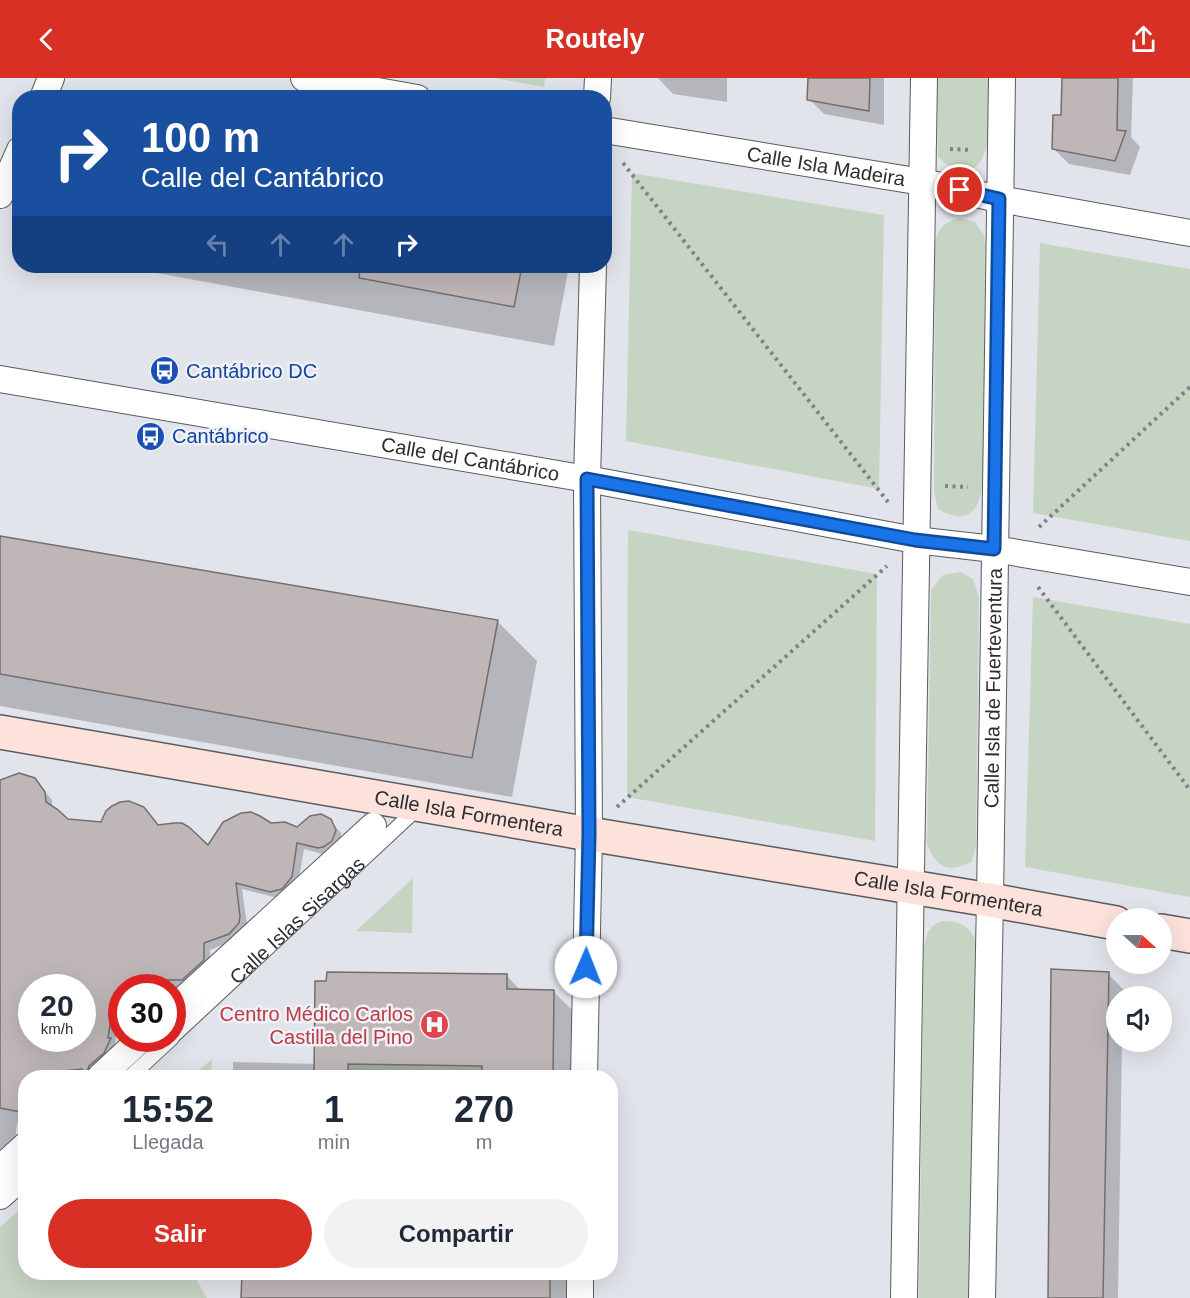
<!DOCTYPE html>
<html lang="es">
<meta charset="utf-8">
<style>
body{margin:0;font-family:Helvetica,sans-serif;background:#f2f2f3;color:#1f2937;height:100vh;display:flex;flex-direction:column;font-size:22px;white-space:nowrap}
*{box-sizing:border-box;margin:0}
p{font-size:20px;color:#747a83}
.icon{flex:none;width:33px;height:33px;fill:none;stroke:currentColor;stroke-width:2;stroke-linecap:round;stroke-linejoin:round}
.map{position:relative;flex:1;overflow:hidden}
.details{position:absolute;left:18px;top:992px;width:600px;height:210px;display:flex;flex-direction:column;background:#fff;border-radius:24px;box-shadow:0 6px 24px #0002}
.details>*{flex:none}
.top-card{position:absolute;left:12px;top:12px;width:600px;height:183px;border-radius:24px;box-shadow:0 6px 24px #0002;background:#1a4fa0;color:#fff;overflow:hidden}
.needle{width:39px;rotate:111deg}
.tools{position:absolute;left:1106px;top:830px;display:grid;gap:12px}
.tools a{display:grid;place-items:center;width:66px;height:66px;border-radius:50%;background:#fff;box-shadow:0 6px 24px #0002;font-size:30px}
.speed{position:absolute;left:18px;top:896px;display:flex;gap:12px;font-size:30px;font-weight:700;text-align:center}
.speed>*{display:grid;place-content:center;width:78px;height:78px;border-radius:50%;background:#fff;box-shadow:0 6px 24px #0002;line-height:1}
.speed small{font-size:15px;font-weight:400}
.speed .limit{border:9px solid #d22;background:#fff;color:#111}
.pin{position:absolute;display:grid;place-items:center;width:51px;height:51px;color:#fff;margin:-26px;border:3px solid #fff;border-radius:50%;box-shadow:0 2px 6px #0007}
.me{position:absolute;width:66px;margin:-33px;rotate:1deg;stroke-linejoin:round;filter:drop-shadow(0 0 4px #0008)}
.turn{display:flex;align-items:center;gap:21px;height:126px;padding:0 30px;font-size:27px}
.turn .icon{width:78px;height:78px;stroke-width:2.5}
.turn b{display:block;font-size:42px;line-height:51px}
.lanes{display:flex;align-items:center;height:57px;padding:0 30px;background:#0003;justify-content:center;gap:30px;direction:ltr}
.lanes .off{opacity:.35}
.eta{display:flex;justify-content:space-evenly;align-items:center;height:102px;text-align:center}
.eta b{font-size:36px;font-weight:700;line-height:42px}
.action{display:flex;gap:12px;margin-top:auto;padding:12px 30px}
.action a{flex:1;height:69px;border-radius:36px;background:#d93025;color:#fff;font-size:24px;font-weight:700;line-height:69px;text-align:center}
.action a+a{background:#f2f2f3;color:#1f2937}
header{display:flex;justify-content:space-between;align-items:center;height:78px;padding:0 30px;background:#d93025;color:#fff;font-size:27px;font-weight:700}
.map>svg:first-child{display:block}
.green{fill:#c6d4c3}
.shadow{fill:#0003;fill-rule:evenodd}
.building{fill:#bfb7b7;stroke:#746d6d;stroke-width:1.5;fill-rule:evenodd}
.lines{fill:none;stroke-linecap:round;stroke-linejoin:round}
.lane-casing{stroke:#595b60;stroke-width:16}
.street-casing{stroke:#595b60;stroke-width:28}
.secondary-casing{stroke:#595b60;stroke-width:36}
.path{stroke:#818286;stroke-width:4;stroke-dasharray:3 4.5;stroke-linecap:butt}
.lane{stroke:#fff;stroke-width:14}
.street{stroke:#fff;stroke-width:26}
.secondary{stroke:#fce2db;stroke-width:33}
.route-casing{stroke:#114b97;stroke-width:15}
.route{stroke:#1a73e8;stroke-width:10}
.labels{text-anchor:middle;stroke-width:5;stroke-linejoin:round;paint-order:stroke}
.street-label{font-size:20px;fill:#2c2d2f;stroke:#eef1f7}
.transit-label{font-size:20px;fill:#164399;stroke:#eef1f7;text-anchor:start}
.health-label{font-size:20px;fill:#be3a42;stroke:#eef1f7;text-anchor:end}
</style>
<header><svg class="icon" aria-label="back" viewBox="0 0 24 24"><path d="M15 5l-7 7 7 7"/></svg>Routely<svg class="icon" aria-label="share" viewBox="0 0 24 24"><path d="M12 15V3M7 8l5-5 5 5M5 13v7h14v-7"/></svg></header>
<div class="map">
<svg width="1190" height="1220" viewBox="0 0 1190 1220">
<rect width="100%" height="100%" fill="#e1e4ea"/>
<!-- green -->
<path class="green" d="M495,0h50l-1,9z
M937,0h52c-1,22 8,90 -23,92 -12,1 -19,-5 -28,-13z
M632,95l252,42 -5,274 -253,-48z
M961,140l14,4 9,13 1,10 -2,237c-4,30 -15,44 -45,27l-4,-17 1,-251c5,-15 11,-20 26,-23z
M1040,165l150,26v272l-157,-28z
M628,452l249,44 -2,267 -248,-44z
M961,494l12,7 6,18 -3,250 -5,15c-24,12 -35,5 -44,-18l4,-254 12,-15z
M1033,519l157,27v273l-165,-30z
M413,800l-1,55 -56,-2z
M943,843c16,0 25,4 32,18l-6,359h-50l5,-351c3,-14 5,-22 19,-26z
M212,981l-1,18h-20z
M348,986l134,2v11h-134z
M25,1127l1,67h166l15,26h-207v-71z"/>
<!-- shadow -->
<path class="shadow" d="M658,0h69v24l-54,-8z
M810,0h74v47l-60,-11 -15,-15z
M1063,0h70l-2,59 9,10 -10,28 -61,-11 -15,-15 9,-33z
M131,188h438l-15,80 -419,-77z
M0,459l497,84 40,40 -25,136 -512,-91z
M34,701l18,21v7l15,14 92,6 50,20 61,-22 27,4 29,-12 15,16v11l-15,11 -22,-6 -6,35 -20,14 -36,-9 5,35 -6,12 -5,4 -26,10 1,17 -22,20h-67v43h-5l-4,25 -16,18 -24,4h-47v45l-9,2 -2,17 -15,19v-376zM32,909h50v51h-50z
M1108,896l15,15v7h-7v45h6l-4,257h-68z
M506,897l15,16h32l29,29 -1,57h-348v-15l83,2z
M243,1194h336l-1,26h-335z"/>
<!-- building -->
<path class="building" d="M808,0h62l-1,33 -62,-11z
M1062,0h56l-1,52 9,1 -11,30 -63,-12 1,-34h8z
M360,188h162l-8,41 -155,-29z
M0,458l498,84 -26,138 -472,-84z
M19,695l16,5 10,14 1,10 11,7 11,10 33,3 5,-11 6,-5 8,-4 9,-1 15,6 14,18 16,-2h8l7,4 19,18 15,-23 18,-9 10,-1 9,4 11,7 14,-1 12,5 13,-11 11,-2 10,5 5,11 -4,11 -9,6 -5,1 -21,-5 -5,34 -10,12 -12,3 -34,-9 4,33 -1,7 -10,11 -25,9v17l-22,20h-32l3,7h-31v35l-11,-3 -3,19h3l-7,15 -15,13 -4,11h-3v-8l-27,3 1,5h-30v36l-26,-5v-328zM32,909h50v51h-50z
M1051,891l58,3 -6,326h-55z
M327,894l180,2v15l47,1 -1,87h-71v-11l-134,-2v13h-34l1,-96h11z
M242,1194h308v26h-309z"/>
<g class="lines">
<defs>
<g id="lane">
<path id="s1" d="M172,959l247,-230"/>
<path d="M130,999l42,-39"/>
</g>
<g id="street">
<path d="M304,0l113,20"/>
<path d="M43,20l8,-20"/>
<path d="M597,20l1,-20"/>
<path id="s2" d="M604,52l318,52 77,17 191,34"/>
<path d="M0,117l20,-45"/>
<path id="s3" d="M0,301l587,100 328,61 79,9 196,33"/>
<path d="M172,932l201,-184"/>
<path d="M100,999l42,-39"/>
<path d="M584,999l5,-243 -2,-355 6,-213"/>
<path d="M0,1091l26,-24"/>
<path d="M0,1118l26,-23"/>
<path d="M580,1220v-26"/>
<path d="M904,1220l20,-1220"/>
<path id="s4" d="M982,1220l8,-398 12,-822"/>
</g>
<g id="secondary">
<path id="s5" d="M0,654l589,102 401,66 126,23"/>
<path d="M1161,853l29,5"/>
</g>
</defs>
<!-- lane casing -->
<use href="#lane" class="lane-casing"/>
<!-- street casing -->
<use href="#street" class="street-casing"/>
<!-- secondary casing -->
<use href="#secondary" class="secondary-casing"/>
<!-- path -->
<path class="path" d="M950,71l22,1
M623,85l265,339
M945,408l23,1
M1039,449l151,-140
M1038,509l152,203
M617,729l270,-241"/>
<!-- lane -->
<use href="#lane" class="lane"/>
<!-- street -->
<use href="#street" class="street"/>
<!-- secondary -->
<use href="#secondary" class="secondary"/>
</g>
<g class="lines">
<defs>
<path id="route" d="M586,889l3,-133 -2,-355 328,61 79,9 5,-350 -39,-9"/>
</defs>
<!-- route casing -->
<use href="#route" class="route-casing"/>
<!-- route -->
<use href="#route" class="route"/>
</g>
<!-- icons -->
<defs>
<symbol id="bus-disc" viewBox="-11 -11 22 22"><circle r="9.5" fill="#1a4fb4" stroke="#eef1f7"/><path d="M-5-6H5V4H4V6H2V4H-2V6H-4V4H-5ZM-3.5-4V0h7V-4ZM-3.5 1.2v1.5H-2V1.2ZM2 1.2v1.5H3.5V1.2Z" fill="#fff"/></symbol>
<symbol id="hospital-disc" viewBox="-11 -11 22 22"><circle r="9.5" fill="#e0444e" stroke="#eef1f7"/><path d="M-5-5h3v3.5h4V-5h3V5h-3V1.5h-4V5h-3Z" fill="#fff"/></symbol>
</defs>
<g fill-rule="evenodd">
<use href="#bus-disc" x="148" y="276" width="33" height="33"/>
<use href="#bus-disc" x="134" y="342" width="33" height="33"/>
<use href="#hospital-disc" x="418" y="930" width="33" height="33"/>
</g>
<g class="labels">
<!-- street labels -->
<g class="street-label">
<text dy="7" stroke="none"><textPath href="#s2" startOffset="225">Calle Isla Madeira</textPath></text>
<text dy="7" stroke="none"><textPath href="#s3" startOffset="477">Calle del Cantábrico</textPath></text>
<text dy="7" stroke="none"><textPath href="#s4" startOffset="610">Calle Isla de Fuerteventura</textPath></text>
<text dy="7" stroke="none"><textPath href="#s5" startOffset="476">Calle Isla Formentera</textPath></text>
<text dy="7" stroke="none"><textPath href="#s5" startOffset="962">Calle Isla Formentera</textPath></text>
<text dy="7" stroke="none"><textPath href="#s1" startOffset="171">Calle Islas Sisargas</textPath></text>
</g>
<!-- transit labels -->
<g class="transit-label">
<text x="186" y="300">Cantábrico DC</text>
<text x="172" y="365">Cantábrico</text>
</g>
<!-- health labels -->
<g class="health-label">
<text x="413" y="943">Centro Médico Carlos<tspan x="413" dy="23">Castilla del Pino</tspan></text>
</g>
</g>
</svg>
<div class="tools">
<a><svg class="needle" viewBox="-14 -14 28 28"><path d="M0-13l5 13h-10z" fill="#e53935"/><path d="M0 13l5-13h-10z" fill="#747a83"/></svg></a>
<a><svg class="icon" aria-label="sound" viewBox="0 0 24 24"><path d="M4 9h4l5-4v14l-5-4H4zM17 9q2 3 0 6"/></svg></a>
</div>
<div class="speed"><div>20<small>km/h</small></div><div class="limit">30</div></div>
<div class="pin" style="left:960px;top:112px;background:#d93025"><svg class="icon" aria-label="arrive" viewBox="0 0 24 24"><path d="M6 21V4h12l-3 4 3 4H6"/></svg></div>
<svg class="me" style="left:586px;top:889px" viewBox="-20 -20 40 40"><circle r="19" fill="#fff"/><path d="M0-13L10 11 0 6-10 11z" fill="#1a73e8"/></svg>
<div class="top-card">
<div class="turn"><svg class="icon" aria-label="right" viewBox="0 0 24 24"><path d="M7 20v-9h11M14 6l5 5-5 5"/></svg><div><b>100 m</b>Calle del Cantábrico</div></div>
<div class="lanes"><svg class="icon off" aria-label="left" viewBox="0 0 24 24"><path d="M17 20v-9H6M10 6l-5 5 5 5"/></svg><svg class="icon off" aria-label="ahead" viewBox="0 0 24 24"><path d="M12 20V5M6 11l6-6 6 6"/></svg><svg class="icon off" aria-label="ahead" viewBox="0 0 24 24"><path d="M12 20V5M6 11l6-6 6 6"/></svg><svg class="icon" aria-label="right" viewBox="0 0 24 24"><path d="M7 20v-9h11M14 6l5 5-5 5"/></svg></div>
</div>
<section class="details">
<div class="eta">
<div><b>15:52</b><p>Llegada</p></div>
<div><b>1</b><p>min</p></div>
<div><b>270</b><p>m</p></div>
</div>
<div class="action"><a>Salir</a><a>Compartir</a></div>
</section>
</div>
